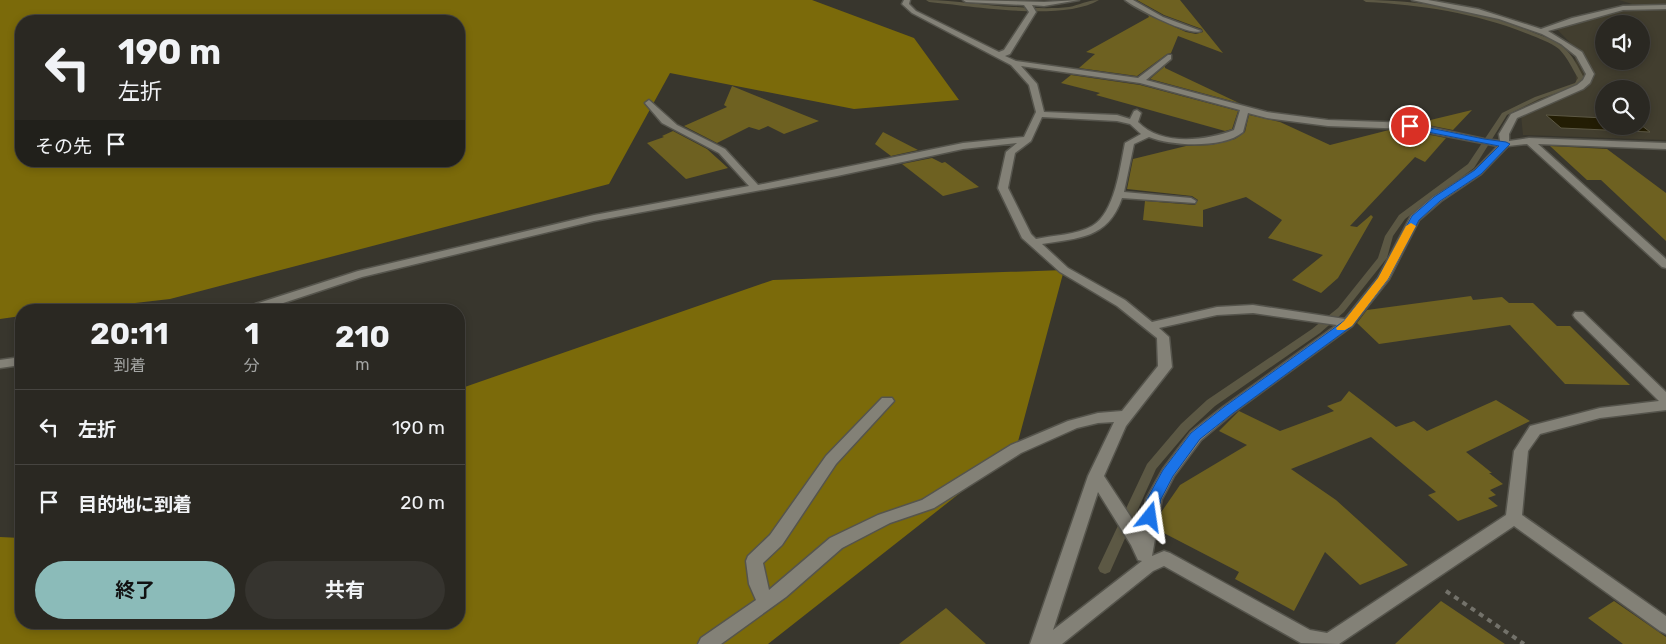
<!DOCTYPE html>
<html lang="ja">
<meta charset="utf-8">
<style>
body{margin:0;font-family:Rubik,"Noto Sans JP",sans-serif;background:#36342f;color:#f1f3f6;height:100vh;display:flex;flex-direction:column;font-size:19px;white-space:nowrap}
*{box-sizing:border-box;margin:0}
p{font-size:16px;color:#a5a6a5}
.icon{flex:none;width:28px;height:28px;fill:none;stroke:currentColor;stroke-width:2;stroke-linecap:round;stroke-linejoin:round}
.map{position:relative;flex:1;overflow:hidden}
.sheet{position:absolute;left:15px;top:304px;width:450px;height:325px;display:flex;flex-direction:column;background:#2a2822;border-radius:20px;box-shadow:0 2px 8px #0003,0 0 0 1px #464440}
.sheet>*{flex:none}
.banner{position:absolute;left:15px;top:15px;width:450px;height:152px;border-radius:20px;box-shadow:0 2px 8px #0003,0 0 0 1px #464440;background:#2a2822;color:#f1f3f6;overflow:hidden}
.buttons{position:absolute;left:1595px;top:15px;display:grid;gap:10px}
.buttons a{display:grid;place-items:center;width:55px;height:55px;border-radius:50%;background:#2a2822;box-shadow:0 2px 8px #0003,0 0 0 1px #464440;font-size:25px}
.pin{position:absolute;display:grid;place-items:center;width:42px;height:42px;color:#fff;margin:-21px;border:2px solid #fff;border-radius:50%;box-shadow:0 1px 5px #0007}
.me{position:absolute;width:55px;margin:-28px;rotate:15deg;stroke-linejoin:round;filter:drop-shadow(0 0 4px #0008)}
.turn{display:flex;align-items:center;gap:18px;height:105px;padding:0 20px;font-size:22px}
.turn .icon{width:65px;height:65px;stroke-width:2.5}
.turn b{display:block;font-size:35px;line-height:42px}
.then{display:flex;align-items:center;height:48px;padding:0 20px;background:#0003;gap:10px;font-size:19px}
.eta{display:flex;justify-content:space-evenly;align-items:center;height:85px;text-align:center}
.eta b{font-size:30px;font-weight:700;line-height:35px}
.primary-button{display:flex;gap:10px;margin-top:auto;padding:10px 20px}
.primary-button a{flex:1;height:58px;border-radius:30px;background:#8bbbb9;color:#111;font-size:20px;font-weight:700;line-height:58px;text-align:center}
.primary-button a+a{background:#36342f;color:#f1f3f6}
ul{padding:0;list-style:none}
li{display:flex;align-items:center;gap:15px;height:75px;padding:0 20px;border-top:1px solid #464440}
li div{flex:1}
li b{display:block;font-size:19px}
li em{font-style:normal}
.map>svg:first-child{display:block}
.built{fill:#423e2f;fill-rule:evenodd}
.forest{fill:#7b6a0a;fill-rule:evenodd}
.water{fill:#231d04;stroke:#5c5844}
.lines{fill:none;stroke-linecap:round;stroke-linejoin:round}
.stream{fill:#5c5844;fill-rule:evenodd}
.building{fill:#6e6121}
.minor-casing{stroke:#55544c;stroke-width:3}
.path{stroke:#73726a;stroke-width:4;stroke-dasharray:5 5;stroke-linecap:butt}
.minor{fill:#838177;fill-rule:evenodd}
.route{fill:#1a73e8;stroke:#114b97}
.slow{fill:#f59e0b}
</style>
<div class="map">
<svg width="1666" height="644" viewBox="0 0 1666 644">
<rect width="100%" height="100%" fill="#38362d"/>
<!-- built -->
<path class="built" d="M1619,0h47v140l-143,-5 -3,-30 56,-21 -1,-36 -23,-24 80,-20zM1604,24h37v37h-37zM1604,89h37v37h-37z"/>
<!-- forest -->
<path class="forest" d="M0,0h812l102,38 45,62 -105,9 -184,-36 -61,111 -439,115 -96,11h-53v6l-21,3zM21,21h438v140h-438z
M1064,270l-48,179 -248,195h-768v-107l21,1v84h438v-233l314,-109z"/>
<!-- water -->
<path class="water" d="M1546,115l58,3v8l37,-1 9,7 -89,-4z"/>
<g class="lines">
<!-- stream -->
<path class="stream" d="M926,0c30,0 59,6 89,7 17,1 37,2 54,0 10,-2 19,-7 30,-7 -37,22 -127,6 -170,2z
M1363,0c58,0 115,10 169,32 10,4 22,7 31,15 10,8 15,20 21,31l-4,7 -41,14 -32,16 -33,53 -69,51 -12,17 -6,22 -43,54 -24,21 -105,73 -26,24 -33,39 -46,103 -5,2 -5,-2 -2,-4 49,-104 34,-40 26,-24 105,-71 26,-21 40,-50 7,-22 14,-21 69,-51 34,-51 33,-16 40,-14 3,-5c-6,-10 -11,-21 -19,-29 -9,-7 -21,-11 -31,-15 -52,-21 -106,-29 -162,-32z"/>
</g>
<!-- building -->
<path class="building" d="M1137,0h43l43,53 -45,-17 -7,17 -4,1 -30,22 -58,-8 16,-14 -9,-2 63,-35 -1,-2 38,17 10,2 7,-2 -1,-3 -38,-14z
M1165,66v2l74,35 -89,-24z
M1071,75l69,10 98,26 -6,18 -7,2 -129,-36 4,-2 -39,-10z
M732,86l22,9 65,26 -35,13 -16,-8 -9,4 -10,-3 -32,16 -33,-17 43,-19 -3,-2z
M1472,110l-19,20 -35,-7z
M1249,115l31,7 50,23 59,-15 21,1 36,7 -21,24 -10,-5 -65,69 7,1 14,-12 2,2 -35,61 -17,15 -29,-13 31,-25 -55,-17 14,-18 -36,-23 -43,13v17l-60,-7 2,-19 50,4 3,-5 -6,-4 -65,-7 6,-30 53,-13 25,-1 24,-6 10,-7z
M673,131l34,18 21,19 -42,11 -39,-36 17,-6 -2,-1z
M883,132l35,18 -27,6 -16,-12z
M1550,146l57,3 59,44v48l-65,-61h-14z
M932,158l10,5 3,-1 34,25 -36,9 -41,-32z
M1471,296l2,4 29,-3 7,6h24l24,23h13l60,59 -65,-1 -55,-59 -131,19 -22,-21 10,-13z
M1349,391l47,36 18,-6 13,10 69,-31 34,21 -64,31 26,21h-3l14,11 -13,6 6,5 -8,3 10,8 -40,15 -30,-26 8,-3 -65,-55 -80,32 45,31 72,65 -48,20 -35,-33 -31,59 -59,-32 4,-7 -81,-42 4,-19 18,-26 67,-40 -28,-14 20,-20 41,20 54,-20 -7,-5 14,-5z
M1441,601l64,43h-110z
M1614,601l52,36v7h-43l-35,-26z
M946,608l40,36h-87z"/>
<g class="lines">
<defs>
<path id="minor" d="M904,0h6l-1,4 7,7 83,41 5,-2 25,-38 -5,-7 -58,-3 -3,-2 81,2 35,-2 -35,6 -12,-1 4,7 -26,42 -5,2 11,5 122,17 30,-23h3v4l-25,21 121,32 61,8 82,3 74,16 16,2 -1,-7 12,-20 66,-29 6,-5 3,-6 -10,-18 -15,-12 -19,-10 -43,-15 -87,-19h16l50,9 63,20 31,-11 51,-12 43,-1v4l-43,1 -75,21 34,21 12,22 -4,9 -7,6 -66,29 -8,16v7l20,-3 137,5v6l-128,-5 128,115v9l-4,-1 -135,-123 -19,2 -27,28 -40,27 -22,19 -30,59 -37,47 -119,87 -32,27 -27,36 -12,23 -10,57 12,-5 6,2 140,77 17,3 179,-118 8,-64 16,-25 70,-18 59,-7 -84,-83 -2,-3 2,-3h8l83,80v18l-66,8 -60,16 -12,17 -6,64 144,101v18l-6,-3 -146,-105 -175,118 -38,-1 -137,-77 -11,5 -91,73h-32l58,-168 26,-54 -16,1 -21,5 -56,25 -87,55 -44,15 -48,25 -56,49 -65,47h-23l3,-6 55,-38 -7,-16 -3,-23 2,-5 22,-21 56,-79 56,-58h10l2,3 -58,63 -54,81 -19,18 6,27 61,-52 48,-23 44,-15 89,-55 57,-24 30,-8 24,-2 36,-45 -1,-28 -40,-32 -57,-34 -38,-34 -24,-50 8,-36 11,-9 -54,6 -126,27 -243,45 -232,56 -100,33h-18l2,-3 112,-36 236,-56 155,-29 -30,-33 -57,-30 -17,-20 4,-3 28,25 48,24 33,36 205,-42 61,-6 12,-25 -7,-27 -18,-20 -99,-52 -10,-9zM1021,66l119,17 100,27 -6,20c-29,11 -73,16 -96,-8l3,-9 -4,-3 -3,1 -4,8 -13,-4 -73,-3 -7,-28zM1248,113l19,5 61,8 82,3 88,17 -23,24 -42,27 -22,19 -33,62 -33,41 -92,-14 -36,2 -65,15 -27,-22 -57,-32 -26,-24c36,-6 66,-5 80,-46l73,5 1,-2 -5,-3 -67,-6 10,-48 15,-7c22,9 74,12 94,-5zM1042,117l75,4 13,3 11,10 -16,9c-5,24 -10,70 -33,83 -16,9 -38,9 -56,13l-5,-5 -23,-46 7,-35 16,-12zM1253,313l84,12 -114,82 -32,25 -28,37 -17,30 -6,32 -36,-55 22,-50 46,-59 -3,-30 -10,-9 58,-13zM1098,492l33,53 7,15 4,1 -89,69z
M1125,0h8l30,17 38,14c-10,6 -66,-23 -76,-31z
M21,357v8l-21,3v-8z"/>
</defs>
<!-- minor casing -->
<use href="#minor" class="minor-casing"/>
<!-- path -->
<path class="path" d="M1446,591l78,53"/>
<!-- minor -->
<use href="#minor" class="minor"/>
</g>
<!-- route -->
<path class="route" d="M1410,124l74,15 22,3 4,2 -29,30 -41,27 -21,19 -31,59 -36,47 -119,87 -33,26 -27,37 -12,23 -5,22 -6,2 -5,-2 -2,-4 4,-18 16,-29 28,-37 33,-26 120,-86 34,-43 34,-62 22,-19 41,-27 24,-24 -92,-18 -1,-2z"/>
<!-- slow -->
<path class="slow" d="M1411,223l5,3 -28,53 -36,47 -7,4h-8l-1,-2 8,-7 34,-43 28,-52z"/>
</svg>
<div class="buttons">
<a><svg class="icon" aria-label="sound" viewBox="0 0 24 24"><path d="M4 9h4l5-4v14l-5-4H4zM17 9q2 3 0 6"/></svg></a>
<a><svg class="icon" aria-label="search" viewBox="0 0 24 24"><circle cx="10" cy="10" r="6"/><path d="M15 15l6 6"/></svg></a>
</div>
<div class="pin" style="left:1410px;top:126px;background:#d93025"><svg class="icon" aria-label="arrive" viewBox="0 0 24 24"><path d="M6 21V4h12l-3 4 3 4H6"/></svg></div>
<svg class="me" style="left:1150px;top:517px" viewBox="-20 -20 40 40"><path d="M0-17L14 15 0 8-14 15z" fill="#1a73e8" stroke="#fff" stroke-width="4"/></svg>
<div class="banner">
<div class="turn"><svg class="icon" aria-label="left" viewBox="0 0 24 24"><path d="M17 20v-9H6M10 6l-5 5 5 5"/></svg><div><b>190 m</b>左折</div></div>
<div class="then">その先<svg class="icon" aria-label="arrive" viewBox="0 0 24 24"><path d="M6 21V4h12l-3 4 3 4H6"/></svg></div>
</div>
<section class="sheet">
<div class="eta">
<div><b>20:11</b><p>到着</p></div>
<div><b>1</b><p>分</p></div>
<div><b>210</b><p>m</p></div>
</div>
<ul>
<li><svg class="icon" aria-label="left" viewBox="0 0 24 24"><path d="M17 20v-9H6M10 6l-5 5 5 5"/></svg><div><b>左折</b></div><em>190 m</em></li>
<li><svg class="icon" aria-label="arrive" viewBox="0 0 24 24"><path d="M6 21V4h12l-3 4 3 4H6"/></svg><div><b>目的地に到着</b></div><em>20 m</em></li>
</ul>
<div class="primary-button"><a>終了</a><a>共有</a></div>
</section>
</div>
